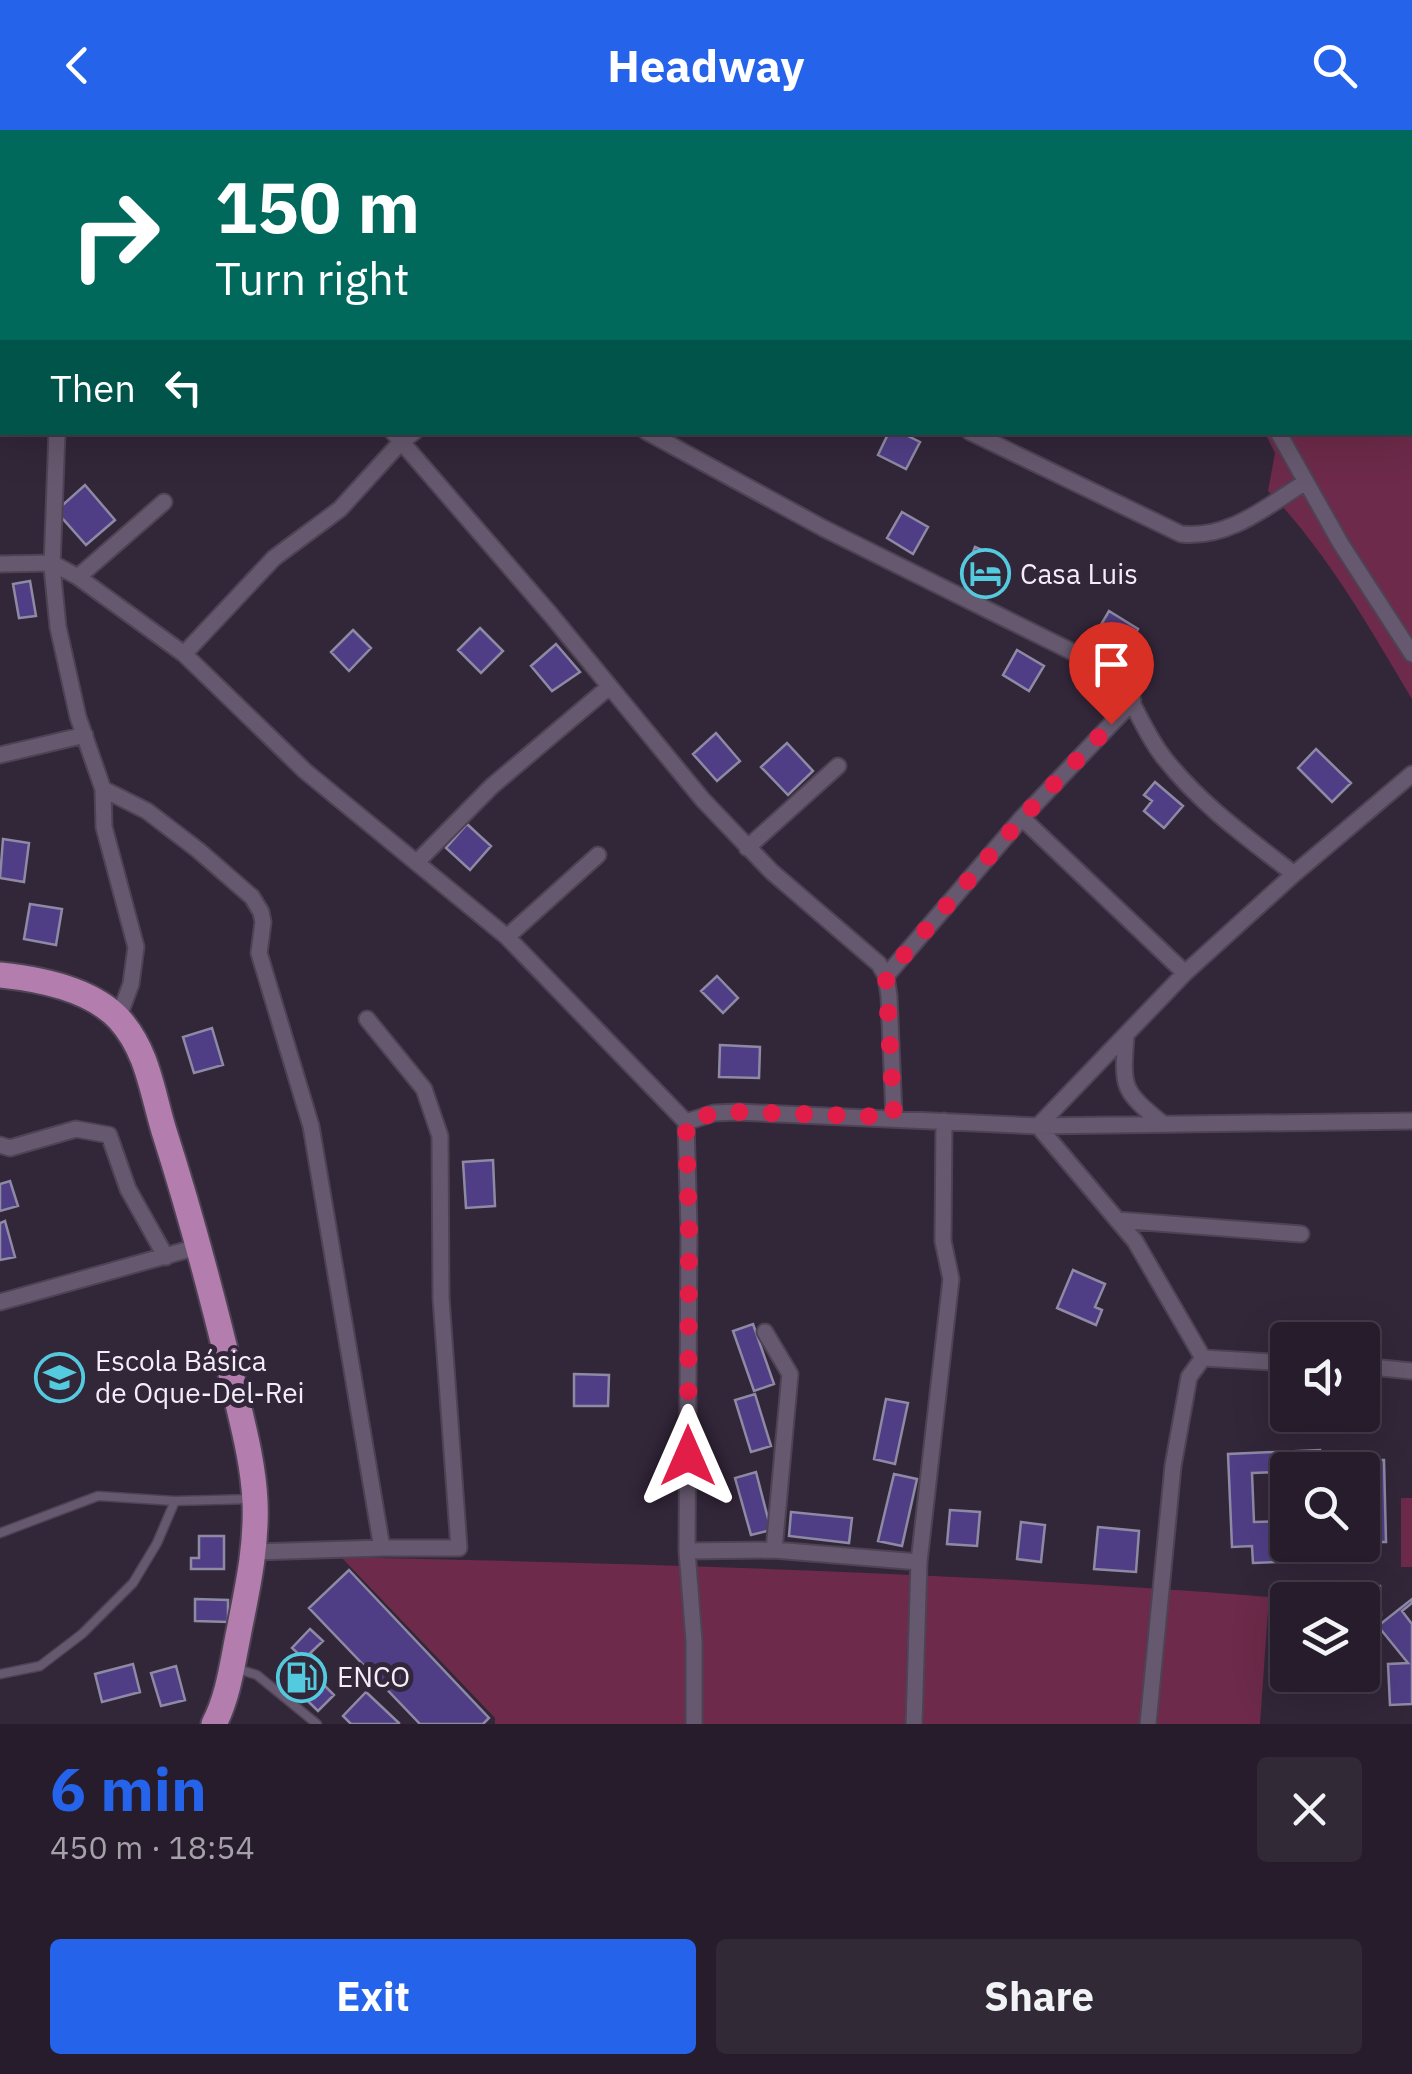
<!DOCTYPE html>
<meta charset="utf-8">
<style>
body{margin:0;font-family:"IBM Plex Sans",sans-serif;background:#322937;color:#f1f3f6;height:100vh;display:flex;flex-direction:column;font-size:38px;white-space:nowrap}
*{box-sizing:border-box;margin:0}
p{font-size:32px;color:#a4a1a9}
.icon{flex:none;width:55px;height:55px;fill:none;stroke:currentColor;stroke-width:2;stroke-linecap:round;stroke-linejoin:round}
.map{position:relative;height:1594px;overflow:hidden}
.panel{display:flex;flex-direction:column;background:#261c2b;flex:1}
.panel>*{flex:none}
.banner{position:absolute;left:0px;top:0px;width:1412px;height:305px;box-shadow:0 10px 40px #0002,0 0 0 2px #423a47;background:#00695c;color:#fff;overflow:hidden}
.tools{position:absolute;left:1270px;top:1192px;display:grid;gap:20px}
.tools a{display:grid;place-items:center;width:110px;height:110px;border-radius:10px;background:#261c2b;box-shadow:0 10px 40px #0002,0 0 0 2px #423a47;font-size:50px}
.pin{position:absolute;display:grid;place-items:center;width:85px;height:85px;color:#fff;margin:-102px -42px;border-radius:50% 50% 50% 0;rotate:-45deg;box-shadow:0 0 10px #0007}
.pin .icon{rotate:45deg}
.me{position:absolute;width:110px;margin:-55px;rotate:0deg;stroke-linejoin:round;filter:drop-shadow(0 0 8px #0008)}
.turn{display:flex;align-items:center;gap:35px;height:210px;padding:0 50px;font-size:45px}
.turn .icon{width:130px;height:130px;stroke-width:2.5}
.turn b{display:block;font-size:70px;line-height:85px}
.then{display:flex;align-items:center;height:95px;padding:0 50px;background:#0003;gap:20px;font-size:38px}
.round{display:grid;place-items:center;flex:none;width:105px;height:105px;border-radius:10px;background:#322937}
.summary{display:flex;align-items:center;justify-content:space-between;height:170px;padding:0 50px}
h1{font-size:60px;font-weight:700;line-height:75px;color:#2563eb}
.action{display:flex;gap:20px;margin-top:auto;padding:20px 50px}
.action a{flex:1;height:115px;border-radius:10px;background:#2563eb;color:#fff;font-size:40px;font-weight:700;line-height:115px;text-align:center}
.action a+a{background:#322937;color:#f1f3f6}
header{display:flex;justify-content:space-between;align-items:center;height:130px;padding:0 50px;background:#2563eb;color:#fff;font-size:45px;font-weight:700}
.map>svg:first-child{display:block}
.green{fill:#6d2a4a}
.building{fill:#4f3e85;stroke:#8e8aa4;stroke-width:2.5}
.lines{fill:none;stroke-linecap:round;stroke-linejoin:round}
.service-casing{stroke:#4e4354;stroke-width:11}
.minor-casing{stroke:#4e4354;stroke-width:19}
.primary-casing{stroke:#4e4354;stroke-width:29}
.service{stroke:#66586e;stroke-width:8}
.minor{stroke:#66586e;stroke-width:15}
.primary{stroke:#b37dae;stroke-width:25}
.route{stroke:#e11d48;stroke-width:18;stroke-dasharray:0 32.4}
.labels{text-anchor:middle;stroke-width:10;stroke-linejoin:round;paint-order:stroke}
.poi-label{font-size:28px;fill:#f4ecf9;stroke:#322639;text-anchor:start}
</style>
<header><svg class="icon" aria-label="back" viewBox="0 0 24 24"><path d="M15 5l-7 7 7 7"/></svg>Headway<svg class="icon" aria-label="search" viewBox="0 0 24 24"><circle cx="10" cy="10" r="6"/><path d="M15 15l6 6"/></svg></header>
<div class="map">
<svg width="1412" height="1594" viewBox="0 0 1412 1594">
<rect width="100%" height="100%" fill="#322639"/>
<!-- green -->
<path class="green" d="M423,0h989v569c-43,-72 -85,-147 -144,-208l7,-38 -10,-20 145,-1v-300h-989z
M1401,1368h11v69h-11z
M341,1427c309,7 620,15 928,40l-9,127h-765v-6z"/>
<!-- building -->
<path class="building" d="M889,302h11l20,10 -14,27 -28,-14z
M85,355l30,35 -29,25 -30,-34z
M902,382l26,15 -15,27 -26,-16z
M975,417l23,10 -1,4 12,6 -3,17 -10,2 -3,8 -19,-8 2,-5 -12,-5z
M30,451l6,35 -17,2 -6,-34z
M1109,481l29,18 -17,28 -29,-17z
M480,498l23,23 -22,22 -23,-23z
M353,500l18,18 -22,23 -18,-19z
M556,514l24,28 -28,19 -21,-25z
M1017,520l27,16 -15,25 -26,-16z
M716,603l24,28 -23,20 -24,-27z
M787,613l26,28 -25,24 -27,-28z
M1316,619l35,34 -19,19 -34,-34z
M1155,652l28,24 -19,22 -20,-17 8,-10 -8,-6z
M467,694l24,22 -21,24 -24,-22z
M3,709l26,4 -5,39 -24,-4z
M30,774l32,5 -6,36 -32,-6z
M717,846l21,22 -15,15 -22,-22z
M212,898l11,37 -29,8 -11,-36z
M720,915l40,2 -1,31 -40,-1z
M493,1030l2,46 -29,2 -3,-46z
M10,1051l8,25 -18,5v-27z
M5,1091l10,36 -15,3v-37z
M1073,1140l32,14 -10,23 7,3 -6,15 -39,-17z
M753,1194l21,60 -20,7 -21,-60z
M574,1244l35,1 -1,31h-34z
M755,1264l16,52 -20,6 -16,-52z
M886,1269l22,4 -13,61 -21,-5z
M1320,1320l1,20 -69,3 2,49 34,-1v24h15l1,16 -51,2 -1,-17 -20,1 -4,-93z
M1353,1330h31l2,82h-24v-72h-9z
M756,1342l15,58 -20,5 -16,-57z
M894,1344l23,5 -15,67 -24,-5z
M950,1380l30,2 -3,34 -30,-2z
M791,1382l61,6 -3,25 -60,-7z
M1021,1392l24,3 -4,37 -24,-3z
M1098,1397l41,4 -3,41 -42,-3z
M199,1406h25v33h-33v-11h8z
M349,1440l140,148 -6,6h-63l-111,-116z
M1380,1456l1,29 -19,1v-16h-26l-1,-12z
M195,1469l33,1v22l-33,-1z
M1412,1469v4l-10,8 10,13v80l-22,1 -2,-41 20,-1 -30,-37z
M310,1499l13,12 -19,18 -12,-11z
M311,1524l10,10 -9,9 22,22 -16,16 -32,-31z
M133,1534l7,28 -38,10 -7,-28z
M176,1536l9,34 -24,6 -10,-33z
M366,1562l33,31 -1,1h-47l-8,-8z"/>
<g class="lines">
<defs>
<path id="service" d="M0,1403l98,-37 77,5
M235,1538l22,7 60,49
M0,1544l40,-8 42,-32 51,-51 24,-40 18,-42 77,-2"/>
<path id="minor" d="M318,2l2,-2
M57,302l-5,135 6,60 20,90 25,72 1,38 32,120 -5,37 -13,35
M393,302l158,183 152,185 69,72 107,92 7,12 3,20 5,121
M647,302l176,96 282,140c29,26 36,62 60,91 36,46 84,80 129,115
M970,302l211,102c48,5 85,-27 123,-51
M1278,302l63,112 71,110
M0,434l52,-1 26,14 106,77 121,117 202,166 179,185 3,108 -2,321 7,90v83
M78,447l86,-75
M184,524l90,-96 66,-49 60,-66 14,-11
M0,625l85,-20
M103,659l44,22 51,39 54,47 9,15 2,10 -4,31 52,173 71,422 -127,4
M1022,688l163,155
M747,718l91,-82
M417,732l75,-76 117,-99
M507,807l91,-82
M886,846l136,-158 111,-117
M367,889l57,70 16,47 1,162 18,250h-77
M1126,906c-4,53 -4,54 37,88
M686,992l28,-9 24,-1 300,14 374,-5
M1038,996l147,-153 109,-99 118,-100
M1038,996l97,115 68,117
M0,1015l10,3 66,-19 33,6 19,54 38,68
M1117,1090l184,14
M0,1172l201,-56
M765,1202l25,42 -16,176
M1203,1228l85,5
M1362,1236l50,5
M687,1421l87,-1 145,12
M914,1594l5,-162 32,-283 -8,-38 1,-120
M1148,1594l25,-258 16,-89 14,-19"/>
<path id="primary" d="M0,845c39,4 91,14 119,44 29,32 33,73 45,112 26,81 47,160 67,243 9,41 22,84 24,127 2,47 -8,89 -17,135 -6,30 -10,61 -24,88"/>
</defs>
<!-- service casing -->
<use href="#service" class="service-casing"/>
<!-- minor casing -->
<use href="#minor" class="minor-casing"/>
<!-- primary casing -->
<use href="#primary" class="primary-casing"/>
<!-- service -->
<use href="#service" class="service"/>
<!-- minor -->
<use href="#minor" class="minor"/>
<!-- primary -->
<use href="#primary" class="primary"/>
</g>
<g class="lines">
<!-- route -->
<path class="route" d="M688,1326l1,-226 -3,-108 28,-9 24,-1 156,5 -8,-141 136,-158 89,-94"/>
</g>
<!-- icons -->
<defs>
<symbol id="hotel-ring" viewBox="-11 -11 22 22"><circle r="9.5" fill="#322639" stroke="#54cade" stroke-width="1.5"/><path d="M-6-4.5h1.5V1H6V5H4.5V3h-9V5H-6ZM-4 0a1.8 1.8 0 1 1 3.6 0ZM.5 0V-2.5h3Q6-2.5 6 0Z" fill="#54cade"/></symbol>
<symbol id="school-ring" viewBox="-11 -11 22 22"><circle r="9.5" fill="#322639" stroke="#54cade" stroke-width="1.5"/><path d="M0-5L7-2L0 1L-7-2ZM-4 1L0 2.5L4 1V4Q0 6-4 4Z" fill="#54cade"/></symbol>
<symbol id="fuel-ring" viewBox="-11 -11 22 22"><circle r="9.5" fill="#322639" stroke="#54cade" stroke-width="1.5"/><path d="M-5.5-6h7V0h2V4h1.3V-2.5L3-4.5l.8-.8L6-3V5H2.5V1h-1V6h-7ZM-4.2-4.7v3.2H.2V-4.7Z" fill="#54cade"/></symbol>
</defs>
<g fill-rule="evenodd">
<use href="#hotel-ring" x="958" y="416" width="55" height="55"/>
<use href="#school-ring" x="32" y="1220" width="55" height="55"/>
<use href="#fuel-ring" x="274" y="1520" width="55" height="55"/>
</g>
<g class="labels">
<!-- poi labels -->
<g class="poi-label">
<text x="1020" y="454">Casa Luis</text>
<text x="95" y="1241">Escola Básica<tspan x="95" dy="32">de Oque-Del-Rei</tspan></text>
<text x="337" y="1557">ENCO</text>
</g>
</g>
</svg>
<div class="tools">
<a><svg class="icon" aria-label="sound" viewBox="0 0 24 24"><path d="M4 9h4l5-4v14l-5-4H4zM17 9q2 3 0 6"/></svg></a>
<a><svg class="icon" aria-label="search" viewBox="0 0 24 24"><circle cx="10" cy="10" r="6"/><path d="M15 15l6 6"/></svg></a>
<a><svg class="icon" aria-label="layers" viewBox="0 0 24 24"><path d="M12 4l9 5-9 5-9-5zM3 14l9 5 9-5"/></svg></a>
</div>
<div class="pin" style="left:1111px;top:594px;background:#d93025"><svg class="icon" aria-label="arrive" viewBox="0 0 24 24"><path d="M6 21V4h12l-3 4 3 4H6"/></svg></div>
<svg class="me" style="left:688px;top:1326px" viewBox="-20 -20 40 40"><path d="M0-17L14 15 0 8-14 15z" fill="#e11d48" stroke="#fff" stroke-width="4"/></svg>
<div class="banner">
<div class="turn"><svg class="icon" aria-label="right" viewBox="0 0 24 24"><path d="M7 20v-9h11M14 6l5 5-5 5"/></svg><div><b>150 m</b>Turn right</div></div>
<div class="then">Then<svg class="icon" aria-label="left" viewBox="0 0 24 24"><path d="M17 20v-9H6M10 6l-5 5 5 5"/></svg></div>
</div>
</div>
<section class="panel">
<div class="summary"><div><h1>6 min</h1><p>450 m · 18:54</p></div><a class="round"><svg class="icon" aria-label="close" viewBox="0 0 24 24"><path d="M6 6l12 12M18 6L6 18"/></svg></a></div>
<div class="action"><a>Exit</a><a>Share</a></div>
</section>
